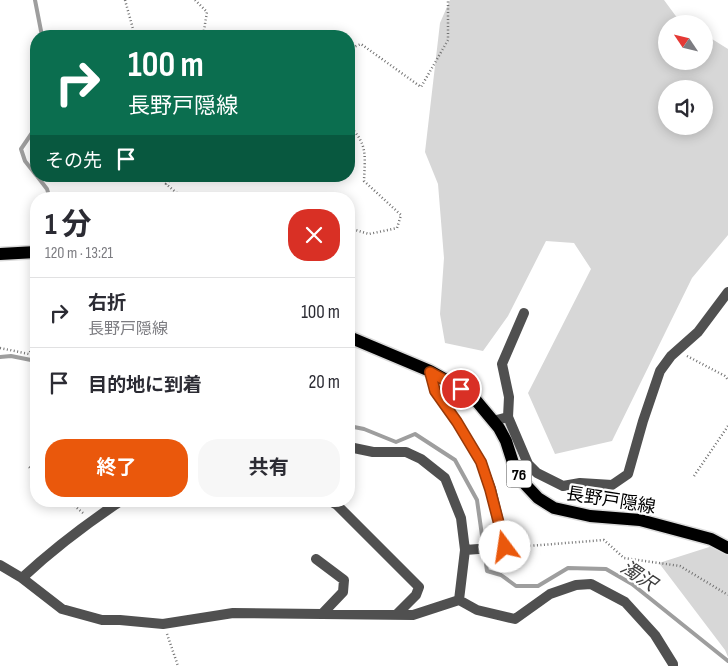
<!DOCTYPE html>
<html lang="ja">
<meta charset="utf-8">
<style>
body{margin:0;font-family:"Sofia Sans Condensed","Noto Sans JP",sans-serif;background:#f7f7f7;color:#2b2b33;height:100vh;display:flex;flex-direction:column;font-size:19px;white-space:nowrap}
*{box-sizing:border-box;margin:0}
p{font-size:16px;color:#7c7c81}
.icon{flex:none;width:28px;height:28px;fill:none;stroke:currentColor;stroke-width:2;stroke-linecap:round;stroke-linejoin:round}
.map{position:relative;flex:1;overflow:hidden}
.side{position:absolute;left:30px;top:192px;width:325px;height:315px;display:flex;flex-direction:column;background:#fff;border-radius:20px;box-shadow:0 2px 12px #0003}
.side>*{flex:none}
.top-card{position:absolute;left:30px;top:30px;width:325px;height:152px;border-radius:20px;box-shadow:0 2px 12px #0003;background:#0b6e4f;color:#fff;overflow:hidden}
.needle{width:32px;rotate:305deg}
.controls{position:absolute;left:658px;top:15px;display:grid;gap:10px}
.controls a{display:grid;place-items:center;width:55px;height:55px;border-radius:50%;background:#fff;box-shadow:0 2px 12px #0003;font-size:25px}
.pin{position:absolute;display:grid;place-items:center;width:42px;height:42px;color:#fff;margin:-21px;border:2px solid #fff;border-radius:50%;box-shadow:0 1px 5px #0007}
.me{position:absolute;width:55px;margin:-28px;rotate:346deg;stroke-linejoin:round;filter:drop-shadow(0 0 4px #0008)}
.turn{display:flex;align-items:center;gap:18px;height:105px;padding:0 15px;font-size:22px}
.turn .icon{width:65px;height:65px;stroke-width:2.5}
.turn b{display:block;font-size:35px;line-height:42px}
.then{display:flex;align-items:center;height:48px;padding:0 15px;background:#0003;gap:10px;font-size:19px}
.round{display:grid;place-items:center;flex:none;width:52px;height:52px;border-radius:20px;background:#f7f7f7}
.head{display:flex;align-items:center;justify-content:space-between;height:85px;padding:0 15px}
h1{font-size:30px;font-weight:700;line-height:38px}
.primary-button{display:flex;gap:10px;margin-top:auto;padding:10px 15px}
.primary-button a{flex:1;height:58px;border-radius:20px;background:#ea580c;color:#fff;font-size:20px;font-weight:700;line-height:58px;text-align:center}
.primary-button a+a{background:#f7f7f7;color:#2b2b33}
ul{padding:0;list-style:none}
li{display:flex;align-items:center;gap:15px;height:70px;padding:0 15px;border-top:1px solid #e1e1e2}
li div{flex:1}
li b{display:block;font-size:19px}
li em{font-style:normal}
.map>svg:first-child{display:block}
.green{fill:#d7d7d7;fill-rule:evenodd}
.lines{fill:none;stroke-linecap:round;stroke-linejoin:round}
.stream{stroke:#9e9e9e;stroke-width:4}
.primary-casing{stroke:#dbdbdb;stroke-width:15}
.path{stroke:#727272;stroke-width:2.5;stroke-dasharray:1 2.5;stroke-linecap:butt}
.street{stroke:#505050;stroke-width:10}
.primary{stroke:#000;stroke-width:12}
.route-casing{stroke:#983908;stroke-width:12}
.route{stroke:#ea580c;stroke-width:9}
.labels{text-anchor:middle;stroke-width:4.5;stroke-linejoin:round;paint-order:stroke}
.shield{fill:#fff;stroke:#4c4c4c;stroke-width:1}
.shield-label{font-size:16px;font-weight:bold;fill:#000}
.street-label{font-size:18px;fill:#000;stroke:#fff}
.water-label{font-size:19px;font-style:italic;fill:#3f3f3f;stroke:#fff}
</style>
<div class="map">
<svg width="728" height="666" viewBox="0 0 728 666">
<rect width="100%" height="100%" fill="#fff"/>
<!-- green -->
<path class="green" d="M450,0h214l14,19 8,5h-20v37h38v-27l24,15v186l-36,43 -80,163 -57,13 -27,-61 63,-124 -17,-26 -28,-2 -38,75 -25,35 -38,-8 -5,-29 4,-56 -6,-74 -13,-32 15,-129zM666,89h38v37h-38z
M728,541v116l-3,-7 -66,-87z"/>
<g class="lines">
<!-- stream -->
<path class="stream" d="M35,0l7,36
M36,127l-15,22 4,12 11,14
M37,176l10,13 3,10
M0,357l11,-1 25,5
M349,426l15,3 32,13 19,-8 40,26 22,40 10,71 14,4 15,11h22l30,-18 38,1 26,15 96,77"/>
<defs>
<path id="primary" d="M0,254l36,-2
M349,337l81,34 18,10 26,17 25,30 7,13 8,25 9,16 15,16 16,10 36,8 50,4 71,19 17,9"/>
</defs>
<!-- primary casing -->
<use href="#primary" class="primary-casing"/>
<!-- path -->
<path class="path" d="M125,0l10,36
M195,0l12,12 -4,24
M349,49l12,-5 60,43 27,-47v-40
M349,126c19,17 16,31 15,55l37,34 -4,13 -28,6 -20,-6
M174,176l-8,8 18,15
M0,348l29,6 7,-13
M687,356l38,20 3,4
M29,467l7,6
M694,476l34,-50
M69,501l14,12
M516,547l88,-7 20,18 56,8 48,29
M167,634l11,32"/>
<!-- street -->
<path class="street" d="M430,371l5,20 22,31 24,40 10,27 14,58 -40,3 -6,50
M508,417l1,-20 -7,-33 22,-51
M493,421l15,-4 20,47 9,9 26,13 17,-3 32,2 16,-11 15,-53 17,-50 11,-15 27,-24 30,-40
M349,447l24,5h33l15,7 24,19 16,40 4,32
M330,501l7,4 82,82 -3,8 -19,19
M316,559l28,21 -1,12 -21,22
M0,565l22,13 40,31 40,11h18l43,4 70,-11 180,2 46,-15 18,10 38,9 35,-25 26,-9 15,-1 34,18 30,33 18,29v2
M22,578c30,-28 63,-53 97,-76"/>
<!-- primary -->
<use href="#primary" class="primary"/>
</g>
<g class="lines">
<defs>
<path id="route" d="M461,389l-31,-17 5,19 22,31 24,40 9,27 15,58"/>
</defs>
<!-- route casing -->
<use href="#route" class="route-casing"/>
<!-- route -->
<use href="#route" class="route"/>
</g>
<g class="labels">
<!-- shield labels -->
<rect class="shield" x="506.5" y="460.5" width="25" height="27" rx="4"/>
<g class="shield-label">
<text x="519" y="480">76</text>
</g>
<!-- street labels -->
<g class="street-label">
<text transform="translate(611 500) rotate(9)" y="6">長野戸隠線</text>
</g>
<!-- water labels -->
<g class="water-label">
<text transform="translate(639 575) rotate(34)" y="7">濁沢</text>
</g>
</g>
</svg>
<div class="controls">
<a><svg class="needle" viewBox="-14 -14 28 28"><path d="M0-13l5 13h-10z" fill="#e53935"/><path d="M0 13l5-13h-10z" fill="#7c7c81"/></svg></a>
<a><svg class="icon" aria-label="sound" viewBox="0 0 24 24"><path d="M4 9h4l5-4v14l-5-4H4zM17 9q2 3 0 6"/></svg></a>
</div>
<div class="pin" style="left:461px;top:389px;background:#d93025"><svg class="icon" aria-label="arrive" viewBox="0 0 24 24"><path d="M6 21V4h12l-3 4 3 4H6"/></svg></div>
<svg class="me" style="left:505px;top:547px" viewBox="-20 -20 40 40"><circle r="19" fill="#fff"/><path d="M0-13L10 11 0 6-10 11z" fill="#ea580c"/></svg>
<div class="top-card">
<div class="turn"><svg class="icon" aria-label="right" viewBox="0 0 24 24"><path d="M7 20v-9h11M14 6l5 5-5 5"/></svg><div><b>100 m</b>長野戸隠線</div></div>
<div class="then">その先<svg class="icon" aria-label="arrive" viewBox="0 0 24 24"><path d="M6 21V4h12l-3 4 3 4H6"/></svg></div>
</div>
<section class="side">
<div class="head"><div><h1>1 分</h1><p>120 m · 13:21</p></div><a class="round" style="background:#d93025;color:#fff"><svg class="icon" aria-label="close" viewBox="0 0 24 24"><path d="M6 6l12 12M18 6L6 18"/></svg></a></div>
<ul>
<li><svg class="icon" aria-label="right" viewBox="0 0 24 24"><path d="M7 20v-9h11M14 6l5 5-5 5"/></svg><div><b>右折</b><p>長野戸隠線</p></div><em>100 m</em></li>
<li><svg class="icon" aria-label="arrive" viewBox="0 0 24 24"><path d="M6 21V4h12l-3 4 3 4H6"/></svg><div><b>目的地に到着</b></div><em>20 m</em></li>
</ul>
<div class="primary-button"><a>終了</a><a>共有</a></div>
</section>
</div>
